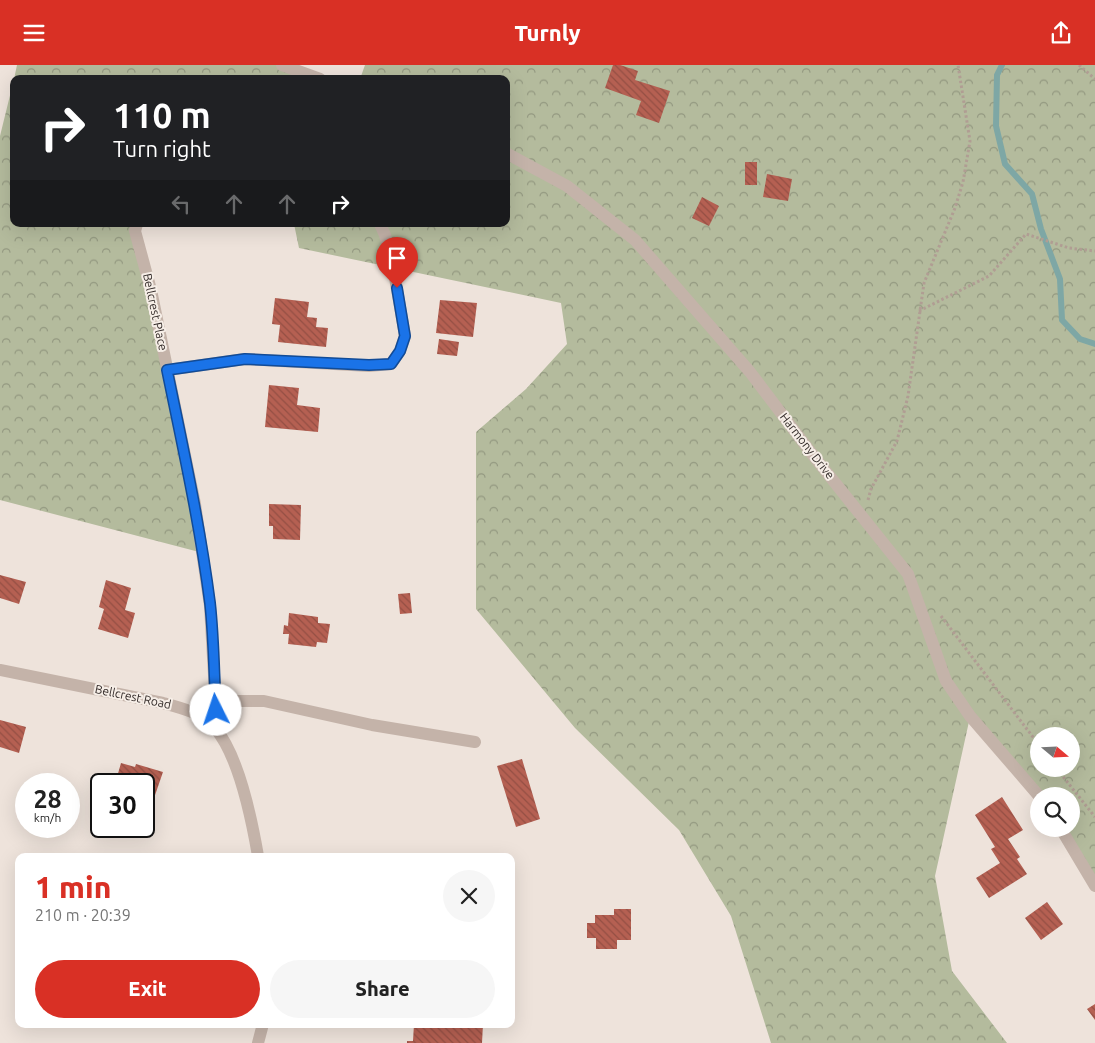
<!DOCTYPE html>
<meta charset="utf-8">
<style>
body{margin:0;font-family:Ubuntu,sans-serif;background:#f6f6f6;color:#222;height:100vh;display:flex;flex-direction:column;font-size:19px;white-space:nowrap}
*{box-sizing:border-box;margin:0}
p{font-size:16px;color:#767676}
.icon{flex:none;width:28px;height:28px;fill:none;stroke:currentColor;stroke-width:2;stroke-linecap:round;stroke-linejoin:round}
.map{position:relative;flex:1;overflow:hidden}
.drawer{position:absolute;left:15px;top:788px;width:500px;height:175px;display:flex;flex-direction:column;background:#fff;border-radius:10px;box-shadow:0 5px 20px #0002}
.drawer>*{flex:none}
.top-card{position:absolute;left:10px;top:10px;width:500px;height:152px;border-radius:10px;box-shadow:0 5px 20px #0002;background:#202124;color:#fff;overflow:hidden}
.needle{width:32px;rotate:109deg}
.controls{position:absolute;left:1030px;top:662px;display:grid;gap:10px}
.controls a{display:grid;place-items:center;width:50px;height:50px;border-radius:50%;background:#fff;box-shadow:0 5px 20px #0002;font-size:25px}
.speed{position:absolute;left:15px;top:708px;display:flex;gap:10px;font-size:25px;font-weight:700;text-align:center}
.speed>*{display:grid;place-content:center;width:65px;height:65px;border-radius:50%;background:#fff;box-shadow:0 5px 20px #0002;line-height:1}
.speed small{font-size:12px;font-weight:400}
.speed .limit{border:2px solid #111;border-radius:8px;background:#fff;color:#111}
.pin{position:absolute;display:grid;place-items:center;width:42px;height:42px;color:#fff;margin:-51px -21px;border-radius:50% 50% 50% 0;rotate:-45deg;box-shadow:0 0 5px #0007}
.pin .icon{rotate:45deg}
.me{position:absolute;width:55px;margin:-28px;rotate:356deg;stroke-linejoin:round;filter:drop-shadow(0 0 4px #0008)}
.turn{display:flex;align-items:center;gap:18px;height:105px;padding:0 20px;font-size:22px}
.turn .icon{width:65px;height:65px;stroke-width:2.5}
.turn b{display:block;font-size:35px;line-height:42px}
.lanes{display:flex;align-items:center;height:48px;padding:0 20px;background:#0003;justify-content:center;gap:25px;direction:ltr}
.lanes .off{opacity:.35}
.round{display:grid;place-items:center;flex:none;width:52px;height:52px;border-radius:26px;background:#f6f6f6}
.headline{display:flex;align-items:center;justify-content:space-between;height:85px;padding:0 20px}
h1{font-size:30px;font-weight:800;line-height:38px;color:#d93025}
.action{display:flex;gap:10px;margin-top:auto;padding:10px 20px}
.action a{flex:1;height:58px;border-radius:30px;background:#d93025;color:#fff;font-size:20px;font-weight:800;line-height:58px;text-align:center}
.action a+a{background:#f6f6f6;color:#222}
header{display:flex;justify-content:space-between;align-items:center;height:65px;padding:0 20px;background:#d93025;color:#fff;font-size:22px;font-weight:800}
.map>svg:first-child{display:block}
.forest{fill:url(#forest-crowns);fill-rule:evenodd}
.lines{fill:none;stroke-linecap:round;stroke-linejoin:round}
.stream{stroke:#7ea7a5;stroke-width:6}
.building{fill:url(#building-back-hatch)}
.path{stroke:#b09d93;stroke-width:3;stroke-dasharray:2.5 2.5;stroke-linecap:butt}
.minor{stroke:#c4b3a9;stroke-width:12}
.route-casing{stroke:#114b97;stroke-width:12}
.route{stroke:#1a73e8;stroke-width:9}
.labels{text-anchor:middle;stroke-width:4;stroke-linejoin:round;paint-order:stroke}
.street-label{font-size:12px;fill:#322a28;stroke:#f6eee7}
</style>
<header><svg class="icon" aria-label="menu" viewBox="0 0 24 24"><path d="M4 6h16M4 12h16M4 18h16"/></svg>Turnly<svg class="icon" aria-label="share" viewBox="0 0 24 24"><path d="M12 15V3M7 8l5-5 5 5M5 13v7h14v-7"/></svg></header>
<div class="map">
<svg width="1095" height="978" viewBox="0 0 1095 978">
<defs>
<pattern id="forest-crowns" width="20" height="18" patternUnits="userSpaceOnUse" patternTransform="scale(1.25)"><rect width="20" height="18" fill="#b4bb9d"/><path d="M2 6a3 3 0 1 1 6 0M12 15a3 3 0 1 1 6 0" fill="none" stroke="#939880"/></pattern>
<pattern id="building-back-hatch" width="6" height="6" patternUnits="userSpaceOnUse" patternTransform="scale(1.25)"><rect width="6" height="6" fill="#b56052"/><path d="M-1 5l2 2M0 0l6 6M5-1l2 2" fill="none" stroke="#944f44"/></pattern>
</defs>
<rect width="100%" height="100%" fill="#eee3db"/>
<!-- forest -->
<path class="forest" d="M17,0h265l38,14h-306z
M365,0h730v814l-34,-50h10v-33h-32l-69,-79 -35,159 17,95 55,72h-236l-40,-127 -52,-86 -104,-102 -99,-119v-177l50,-43 41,-45 -6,-41 -262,-55 -5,-24h212v-145h-146zM1039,671h32v33h-32z
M14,14v145h123l66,329 -203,-53v-364z"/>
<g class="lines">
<!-- stream -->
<path class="stream" d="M1002,0l-5,10 -1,51 9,38 27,30 9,35 19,50 2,41 18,19 15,5"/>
</g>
<!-- building -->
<path class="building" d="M613,0h7l18,6 -3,9 35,11 -11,32 -23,-8 5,-14 -36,-13z
M745,97h12v23h-12z
M767,109l25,5 -4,22 -25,-4z
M702,132l17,9 -10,20 -17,-8z
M275,233l34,4 -2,15 10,1 -1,9 12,1 -2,19 -48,-5 2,-17 -8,-1z
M440,235l37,3 -4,34 -37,-4z
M439,274l20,3 -2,14 -20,-2z
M269,320l30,3 -2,17 23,3 -2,24 -53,-5z
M269,439l32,1 -1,35 -27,-1v-13h-4z
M0,510l26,7 -7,22 -19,-6z
M106,515l25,8 -6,22 10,3 -7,25 -30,-9 6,-20 -5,-2z
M410,528l2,20 -12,1 -2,-20z
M289,548l29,4v6l12,1 -3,19 -10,-1 -1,5 -28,-3 1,-10h-6l1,-9 4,1z
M0,655l26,7 -7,26 -19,-6z
M522,694l18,60 -24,8 -19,-61z
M121,698l14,4 1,-3 27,8 -10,29 -9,-3v-14h-29z
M1002,732l21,33 -15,9 12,18 -3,2 10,15 -38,24 -13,-20 24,-15 -9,-14 4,-2 -20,-32z
M1047,837l16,22 -22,16 -16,-22z
M614,844h17v31h-14v9h-21v-11h-9v-15h8v-8h19z
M1095,939v16l-8,-11z
M414,959h69l-1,19h-75v-2h6z"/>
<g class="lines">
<!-- path -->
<path class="path" d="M1079,0l16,14
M919,246l70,-35 37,-42 43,14 26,3
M868,435l3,-11 26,-48 11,-45 16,-113 31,-75 8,-26 7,-41 -12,-76
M941,551l98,129
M1057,704l38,48"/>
<!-- minor -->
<path class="minor" d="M282,0l38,14
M506,88l61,33 68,54 115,132 62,82 96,120 38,107 24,35 69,80
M137,159l-2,7 16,59 44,214 15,102 6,104 -2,17
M167,305l78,-11 124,7 22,-2 9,-13 5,-15 -11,-64 -9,-37 -5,-11
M0,605l163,33c19,5 39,10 52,25 24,28 37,93 43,128
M216,636h48l108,24 103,17
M1061,764l34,57
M258,978l5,-19"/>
</g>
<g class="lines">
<defs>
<path id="route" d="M216,645c-2,-35 -2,-71 -6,-107 -10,-78 -27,-155 -43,-233l78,-11 124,6 22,-1 9,-13 5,-15 -8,-48"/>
</defs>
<!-- route casing -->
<use href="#route" class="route-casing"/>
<!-- route -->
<use href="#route" class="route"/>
</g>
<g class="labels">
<!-- street labels -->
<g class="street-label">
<text transform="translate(155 247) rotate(78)" y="4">Bellcrest Place</text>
<text transform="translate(807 381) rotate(52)" y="4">Harmony Drive</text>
<text transform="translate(133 632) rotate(12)" y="4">Bellcrest Road</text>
</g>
</g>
</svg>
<div class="controls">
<a><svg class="needle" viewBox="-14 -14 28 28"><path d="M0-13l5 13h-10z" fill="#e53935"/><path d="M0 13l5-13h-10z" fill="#767676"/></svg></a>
<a><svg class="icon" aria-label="search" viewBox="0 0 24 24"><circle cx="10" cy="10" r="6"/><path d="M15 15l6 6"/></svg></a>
</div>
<div class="speed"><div>28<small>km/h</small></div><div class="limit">30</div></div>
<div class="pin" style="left:397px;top:223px;background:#d93025"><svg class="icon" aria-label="arrive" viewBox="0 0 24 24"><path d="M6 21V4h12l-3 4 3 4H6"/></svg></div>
<svg class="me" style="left:216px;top:645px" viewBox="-20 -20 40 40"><circle r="19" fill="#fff"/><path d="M0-13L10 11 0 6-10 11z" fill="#1a73e8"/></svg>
<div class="top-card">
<div class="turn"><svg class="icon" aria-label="right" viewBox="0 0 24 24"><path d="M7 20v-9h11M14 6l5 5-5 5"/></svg><div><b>110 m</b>Turn right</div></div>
<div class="lanes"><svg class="icon off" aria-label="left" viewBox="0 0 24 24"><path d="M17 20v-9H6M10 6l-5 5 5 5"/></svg><svg class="icon off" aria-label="ahead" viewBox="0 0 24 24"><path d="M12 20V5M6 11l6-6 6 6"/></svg><svg class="icon off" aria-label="ahead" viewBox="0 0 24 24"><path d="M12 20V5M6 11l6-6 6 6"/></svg><svg class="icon" aria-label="right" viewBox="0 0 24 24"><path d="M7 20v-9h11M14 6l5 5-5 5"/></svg></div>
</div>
<section class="drawer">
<div class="headline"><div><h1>1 min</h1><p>210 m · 20:39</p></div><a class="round"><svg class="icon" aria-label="close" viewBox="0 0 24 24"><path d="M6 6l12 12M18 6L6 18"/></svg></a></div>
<div class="action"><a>Exit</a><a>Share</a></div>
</section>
</div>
